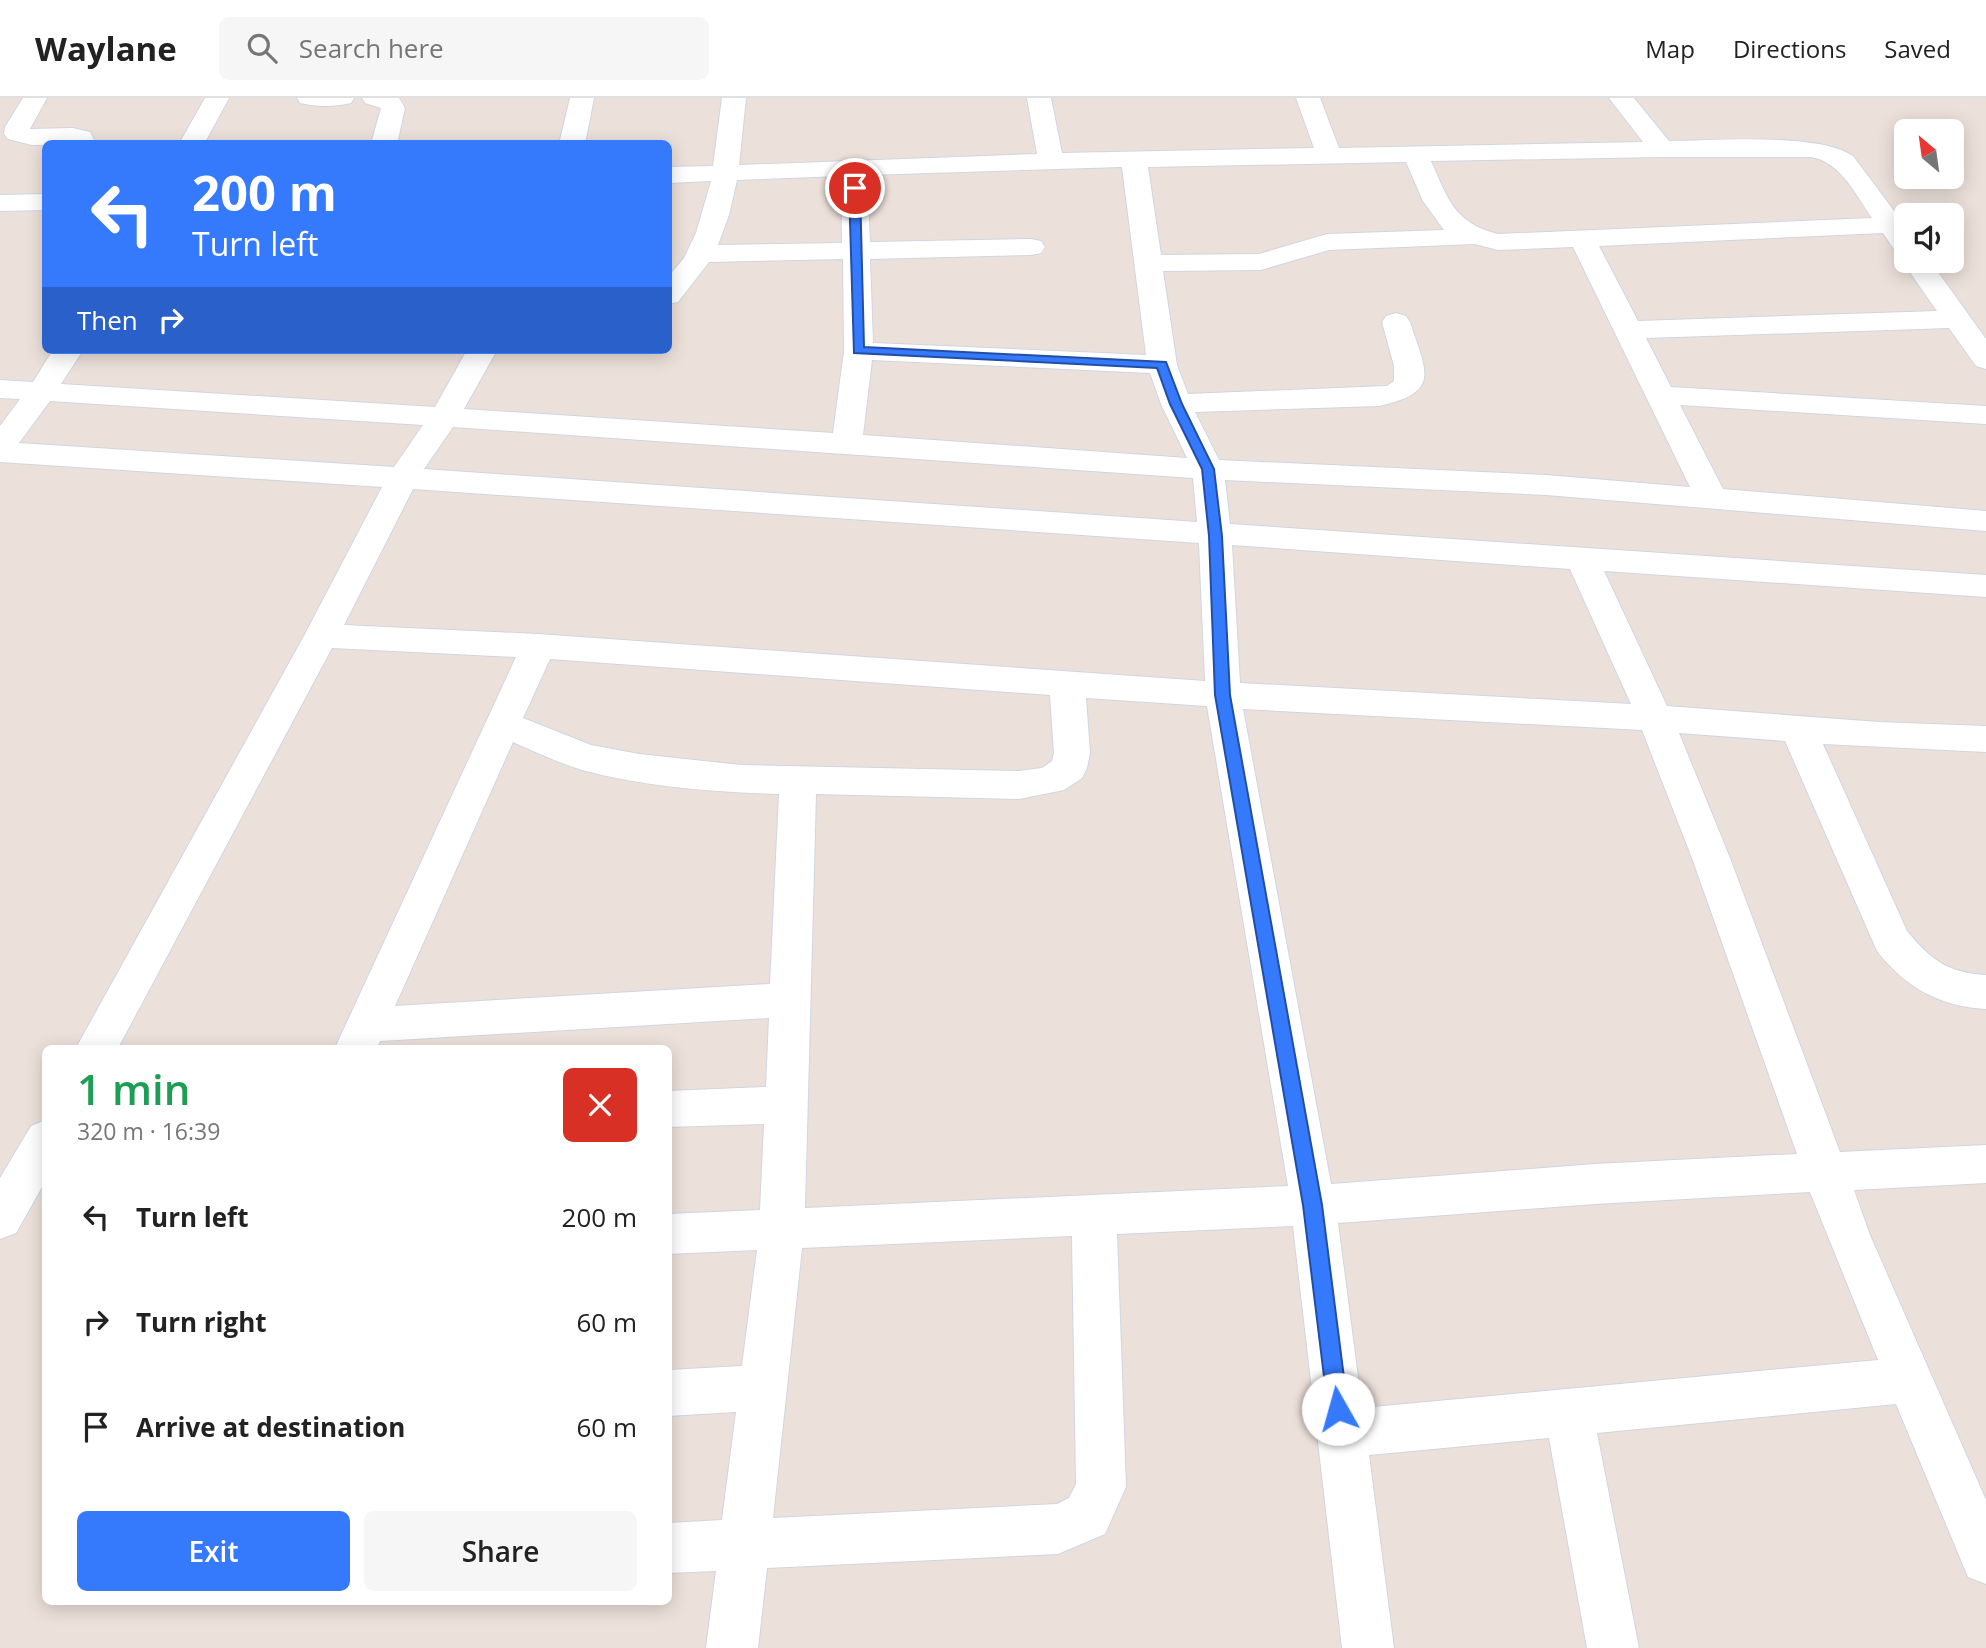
<!DOCTYPE html>
<meta charset="utf-8">
<style>
body{margin:0;font-family:"Open Sans",sans-serif;background:#f6f6f6;color:#222;height:100vh;display:flex;flex-direction:column;font-size:26px;white-space:nowrap}
*{box-sizing:border-box;margin:0}
p{font-size:23px;color:#767676}
.icon{flex:none;width:38px;height:38px;fill:none;stroke:currentColor;stroke-width:2;stroke-linecap:round;stroke-linejoin:round}
.map{position:relative;flex:1;overflow:hidden}
.panel{position:absolute;left:42px;top:947px;width:630px;height:560px;display:flex;flex-direction:column;background:#fff;border-radius:10px;box-shadow:0 4px 18px #0003}
.panel>*{flex:none}
.top-card{position:absolute;left:42px;top:42px;width:630px;height:214px;border-radius:10px;box-shadow:0 4px 18px #0003;background:#3579fd;color:#fff;overflow:hidden}
.needle{width:46px;rotate:331deg}
.tools{position:absolute;left:1894px;top:21px;display:grid;gap:14px}
.tools a{display:grid;place-items:center;width:70px;height:70px;border-radius:10px;background:#fff;box-shadow:0 4px 18px #0003;font-size:35px}
.pin{position:absolute;display:grid;place-items:center;width:60px;height:60px;color:#fff;margin:-30px;border:4px solid #fff;border-radius:50%;box-shadow:0 2px 7px #0007}
.me{position:absolute;width:77px;margin:-38px;rotate:353deg;stroke-linejoin:round;filter:drop-shadow(0 0 5px #0008)}
.turn{display:flex;align-items:center;gap:24px;height:147px;padding:0 35px;font-size:32px}
.turn .icon{width:91px;height:91px;stroke-width:2.5}
.turn b{display:block;font-size:49px;line-height:60px}
.then{display:flex;align-items:center;height:66px;padding:0 35px;background:#0003;gap:14px;font-size:26px}
.round{display:grid;place-items:center;flex:none;width:74px;height:74px;border-radius:10px;background:#f6f6f6}
.summary{display:flex;align-items:center;justify-content:space-between;height:119px;padding:0 35px}
h1{font-size:42px;font-weight:600;line-height:52px;color:#1e9e55}
.button{display:flex;gap:14px;margin-top:auto;padding:14px 35px}
.button a{flex:1;height:80px;border-radius:10px;background:#3579fd;color:#fff;font-size:28px;font-weight:600;line-height:80px;text-align:center}
.button a+a{background:#f6f6f6;color:#222}
ul{padding:0;list-style:none}
li{display:flex;align-items:center;gap:21px;height:105px;padding:0 35px}
li div{flex:1}
li b{display:block;font-size:26px}
li em{font-style:normal}
header{display:flex;align-items:center;gap:42px;box-sizing:border-box;height:98px;padding:0 35px;background:#fff;border-bottom:2px solid #e0e0e0}
header strong{font-size:33px}
nav{display:flex;gap:38px;margin-inline-start:auto;font-size:24px}
.search{width:490px;height:63px;background:#f6f6f6;display:flex;align-items:center;gap:18px;box-sizing:border-box;padding:0 24px;border-radius:10px;color:#767676;font-size:26px}
.map>svg:first-child{display:block}
.lines{fill:none;stroke-linecap:round;stroke-linejoin:round}
.street-casing{stroke:#cfd6e2;stroke-width:2}
.street{fill:#fff;fill-rule:evenodd}
.route{fill:#3579fd;stroke:#224fa4;stroke-width:2}
</style>
<header>
<strong>Waylane</strong>
<div class="search"><svg class="icon" aria-label="search" viewBox="0 0 24 24"><circle cx="10" cy="10" r="6"/><path d="M15 15l6 6"/></svg>Search here</div>
<nav><a>Map</a><a>Directions</a><a>Saved</a></nav>
</header>
<div class="map">
<svg width="1986" height="1550" viewBox="0 0 1986 1550">
<rect width="100%" height="100%" fill="#ece1da"/>
<g class="lines">
<defs>
<path id="street" d="M23,0h24l-17,31 43,-1 17,4 6,12 -64,1 -24,-6 -4,-5 1,-7z
M205,0h24l-25,46h-25z
M297,0h57l-3,5c-16,4 -35,4 -51,0z
M362,0h37l6,10 -8,36h-26l10,-36 -16,-5z
M570,0h24l-9,46h-26z
M722,0h24l-7,67 298,-11 -10,-56h24l11,55 252,-5 -18,-50h24l19,50 304,-6 -34,-44h25l35,43c46,0 149,-9 184,15l53,71v27l-10,-2 -13,-19 -284,13 39,75 299,-10 -35,-50 4,-5v5h24l56,78v30l-10,-3 -27,-38 -303,10 25,49 315,19v18l-306,-19 43,84 263,22v20l-440,-36 -321,-15 5,44 756,51v22l-382,-26 63,135 212,16 107,4v26l-163,-8 84,187c24,29 41,42 79,44v34c-47,-3 -80,-21 -109,-58l-92,-210 -106,-8 51,125 110,294 146,-7v38l-132,7 16,45 116,265v84l-18,-7 -72,-173 -299,29 42,215h-52l-38,-210 -180,17 25,193h-52l-49,-422 -176,8 9,253 -21,47 -47,20 -291,14 -9,80h-52l10,-77 -48,2v-50l54,-3 14,-108 -68,4v-46l74,-4 15,-116 -89,4v-40l92,-4 4,-86 -96,3v-36l98,-4 3,-69 -389,23 -3,7h-42l181,-391 -184,-9 -214,400h-42l228,-412 78,-149 -382,-25v-36l20,-27 -20,-1v-18l33,2 20,-32h30l-22,34 374,23 32,-57h30l-33,59 369,24 11,-82 -1,-92 -134,3 -31,40 -10,2v-27l16,-19 12,-25 15,-52 -43,2v-16l45,-1zM1662,59h149c30,5 44,37 61,61l-374,16c-44,-11 -50,-35 -67,-73zM1406,64l17,39 21,29 -117,4 -68,20 -98,1 -13,-88zM1122,69l24,188 -273,-12 -3,-84 161,-4 10,-2 4,-6 -4,-6 -10,-2 -161,3 -3,-67zM841,78l1,67 -124,2 11,-30 8,-35zM1475,146l23,6 75,-3 117,240 -144,-12 -327,-15 -24,-48 184,-6c63,-14 47,-34 31,-84l-4,-6 -10,-3 -10,3 -4,6 12,44v15l-7,5 -199,8 -11,-29 -14,-94 98,-1 68,-20zM872,262l278,13 11,31 26,54 -324,-23zM50,303l373,24 -29,42 -375,-24zM453,329l740,51 4,44 -773,-53zM413,391l786,54 6,138 -667,-47 -194,-9zM1232,447l338,24 61,135 -391,-21zM550,561l500,36 4,58 -2,8 -10,7 -23,3 -278,-6 -102,-11 -48,-9 -68,-27zM1086,600l121,8 81,480 -483,22 11,-414 203,5 45,-9 18,-12 5,-10 3,-15zM1243,611l399,21 50,128 105,296 -202,10 -264,20zM513,644c22,10 46,21 69,28 63,17 132,22 197,24l-9,190 -375,22zM1810,1094l68,168 -516,48 -24,-185 257,-19zM1072,1138l4,248 -7,14 -12,6 -284,14 29,-270z
M46,96v16l-46,1v-16z
M46,1022v60l-30,53 -16,6v-61l31,-52z"/>
</defs>
<!-- street casing -->
<use href="#street" class="street-casing"/>
<!-- street -->
<use href="#street" class="street"/>
</g>
<!-- route -->
<path class="route" d="M855,87l5,3 4,159 302,15 16,42 32,65 8,67 8,159 92,510 26,204 -3,7 -7,3 -7,-3 -3,-7 -25,-204 -88,-510 -6,-159 -7,-67 -32,-65 -13,-36 -303,-15 -5,-165z"/>
</svg>
<div class="tools">
<a><svg class="needle" viewBox="-14 -14 28 28"><path d="M0-13l5 13h-10z" fill="#e53935"/><path d="M0 13l5-13h-10z" fill="#767676"/></svg></a>
<a><svg class="icon" aria-label="sound" viewBox="0 0 24 24"><path d="M4 9h4l5-4v14l-5-4H4zM17 9q2 3 0 6"/></svg></a>
</div>
<div class="pin" style="left:855px;top:90px;background:#d93025"><svg class="icon" aria-label="arrive" viewBox="0 0 24 24"><path d="M6 21V4h12l-3 4 3 4H6"/></svg></div>
<svg class="me" style="left:1338px;top:1311px" viewBox="-20 -20 40 40"><circle r="19" fill="#fff"/><path d="M0-13L10 11 0 6-10 11z" fill="#3579fd"/></svg>
<div class="top-card">
<div class="turn"><svg class="icon" aria-label="left" viewBox="0 0 24 24"><path d="M17 20v-9H6M10 6l-5 5 5 5"/></svg><div><b>200 m</b>Turn left</div></div>
<div class="then">Then<svg class="icon" aria-label="right" viewBox="0 0 24 24"><path d="M7 20v-9h11M14 6l5 5-5 5"/></svg></div>
</div>
<section class="panel">
<div class="summary"><div><h1>1 min</h1><p>320 m · 16:39</p></div><a class="round" style="background:#d93025;color:#fff"><svg class="icon" aria-label="close" viewBox="0 0 24 24"><path d="M6 6l12 12M18 6L6 18"/></svg></a></div>
<ul>
<li><svg class="icon" aria-label="left" viewBox="0 0 24 24"><path d="M17 20v-9H6M10 6l-5 5 5 5"/></svg><div><b>Turn left</b></div><em>200 m</em></li>
<li><svg class="icon" aria-label="right" viewBox="0 0 24 24"><path d="M7 20v-9h11M14 6l5 5-5 5"/></svg><div><b>Turn right</b></div><em>60 m</em></li>
<li><svg class="icon" aria-label="arrive" viewBox="0 0 24 24"><path d="M6 21V4h12l-3 4 3 4H6"/></svg><div><b>Arrive at destination</b></div><em>60 m</em></li>
</ul>
<div class="button"><a>Exit</a><a>Share</a></div>
</section>
</div>
